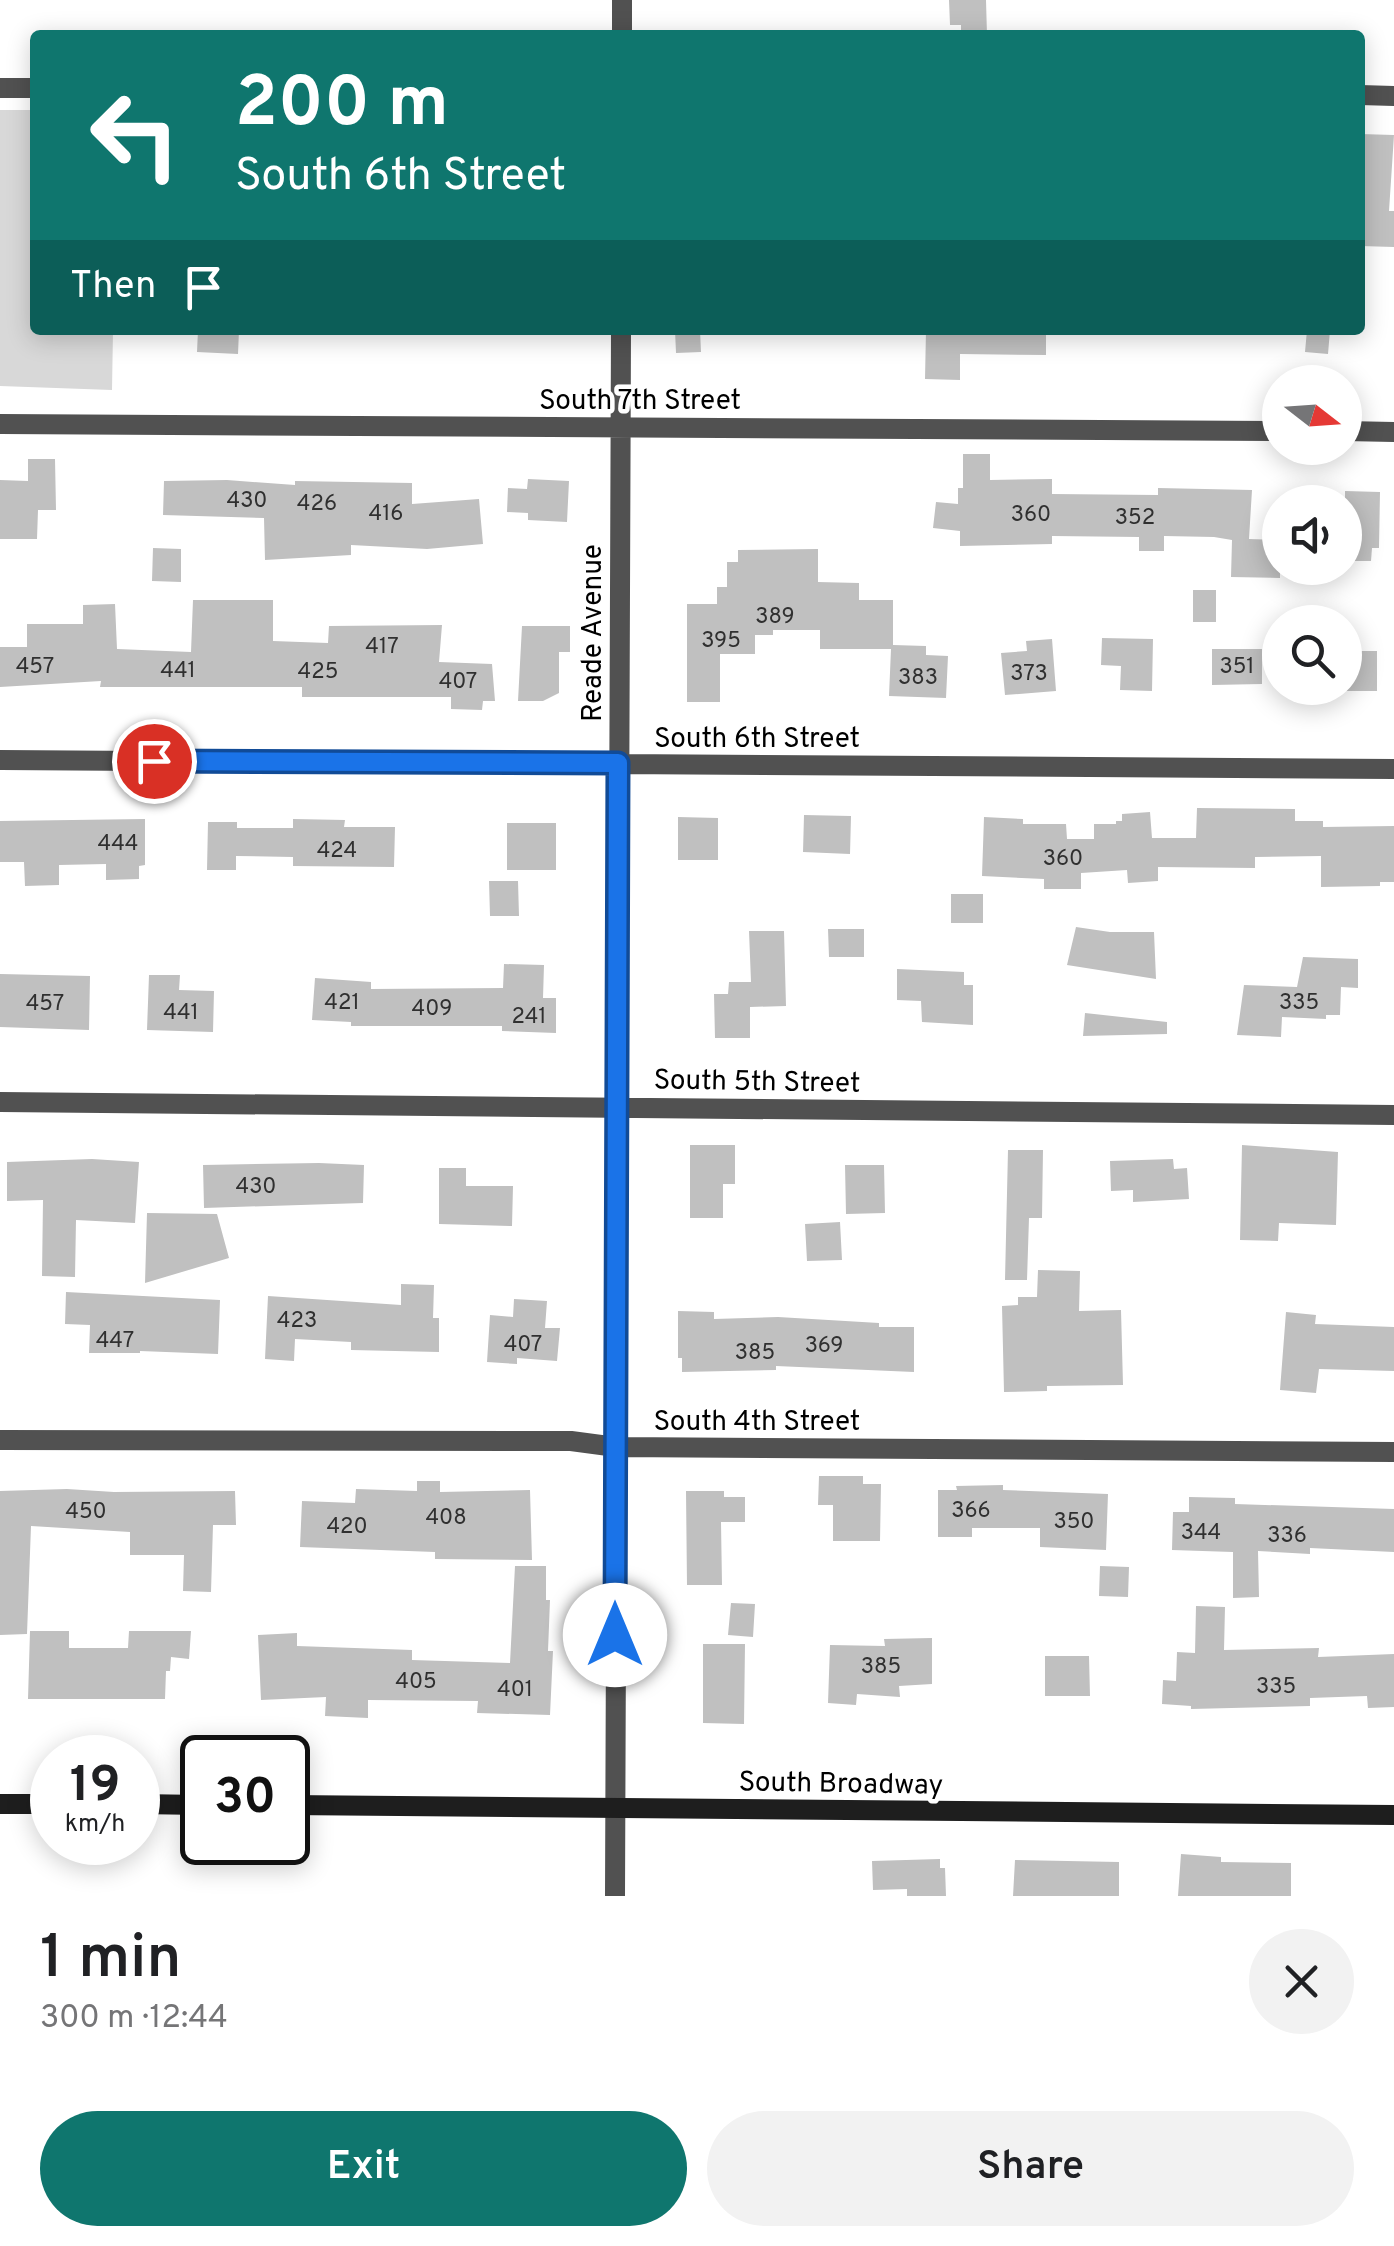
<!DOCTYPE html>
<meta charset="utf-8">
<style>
body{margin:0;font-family:Overpass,sans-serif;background:#f2f2f2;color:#202124;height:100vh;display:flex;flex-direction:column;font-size:38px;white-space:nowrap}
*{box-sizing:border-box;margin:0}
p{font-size:32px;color:#757577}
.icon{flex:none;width:55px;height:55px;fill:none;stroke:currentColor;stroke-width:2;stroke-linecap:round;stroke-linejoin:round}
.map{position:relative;height:1896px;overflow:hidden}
.details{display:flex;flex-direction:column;background:#fff;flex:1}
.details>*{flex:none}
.banner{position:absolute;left:30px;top:30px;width:1335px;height:305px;border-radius:10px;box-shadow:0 5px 25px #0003;background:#0f766e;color:#fff;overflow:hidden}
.needle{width:65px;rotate:107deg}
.fabs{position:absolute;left:1262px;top:365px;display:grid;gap:20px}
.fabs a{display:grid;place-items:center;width:100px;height:100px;border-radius:50%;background:#fff;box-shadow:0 5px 25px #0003;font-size:50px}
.speed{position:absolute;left:30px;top:1735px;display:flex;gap:20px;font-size:50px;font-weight:700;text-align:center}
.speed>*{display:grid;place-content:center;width:130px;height:130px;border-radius:50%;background:#fff;box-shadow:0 5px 25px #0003;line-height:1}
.speed small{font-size:25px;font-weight:400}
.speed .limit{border:5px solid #111;border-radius:15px;background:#fff;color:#111}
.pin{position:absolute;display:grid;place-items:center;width:85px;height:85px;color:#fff;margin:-42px;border:5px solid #fff;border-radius:50%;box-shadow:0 2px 10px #0007}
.me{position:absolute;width:110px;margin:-55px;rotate:0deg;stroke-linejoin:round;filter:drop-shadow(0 0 8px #0008)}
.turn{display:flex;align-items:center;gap:35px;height:210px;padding:0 40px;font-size:45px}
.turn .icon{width:130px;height:130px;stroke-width:2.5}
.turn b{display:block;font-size:70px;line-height:85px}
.then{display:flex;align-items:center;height:95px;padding:0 40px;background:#0003;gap:20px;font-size:38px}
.round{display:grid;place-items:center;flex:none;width:105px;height:105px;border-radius:52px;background:#f2f2f2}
.headline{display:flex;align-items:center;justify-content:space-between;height:170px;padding:0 40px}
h1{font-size:60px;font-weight:600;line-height:75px}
.cta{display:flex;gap:20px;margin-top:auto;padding:20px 40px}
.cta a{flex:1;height:115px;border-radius:60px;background:#0f766e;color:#fff;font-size:40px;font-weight:600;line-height:115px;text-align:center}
.cta a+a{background:#f2f2f2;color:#202124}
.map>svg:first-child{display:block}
.green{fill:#d8d8d8}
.building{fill:#c0c0c0}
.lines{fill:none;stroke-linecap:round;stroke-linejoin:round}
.street{stroke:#515151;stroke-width:20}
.secondary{stroke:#1e1e1e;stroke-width:20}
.route-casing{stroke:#114b97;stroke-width:25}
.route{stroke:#1a73e8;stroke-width:18}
.labels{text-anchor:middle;stroke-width:9;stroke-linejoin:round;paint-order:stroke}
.number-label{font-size:22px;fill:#303030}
.street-label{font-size:28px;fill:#000;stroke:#fff}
</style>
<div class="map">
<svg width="1394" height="1896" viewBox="0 0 1394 1896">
<rect width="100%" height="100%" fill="#fff"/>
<!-- green -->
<path class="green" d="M0,110h35v220h78l-1,60 -112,-4z"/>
<!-- building -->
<path class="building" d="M949,0h37l1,35h-26v-10h-11z
M1360,134l34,1 -5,76h5v36l-34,-1z
M198,330h41l-1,24 -41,-2z
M675,330h25l1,22 -25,1z
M926,330h120v25l-86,-1v26l-35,-1z
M1307,330h23l-2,24 -23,-2z
M963,454h27v26l62,-1v15l106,1v-7l94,2 -3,49 31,1v38l-49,-1 1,-37 -18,-3 -50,-1v15h-25v-14l-87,-1v8l-92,2v-15l-27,-3 3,-26 22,2v-16h5z
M28,459h27l1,51h-18l-1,29h-37v-59l28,1z
M528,479l41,2 -2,41 -39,-2v-7l-21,-1 1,-24 19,1z
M227,480l68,5v-4l117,2v21l67,-5 4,45 -56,5 -76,-4v10l-86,5 -1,-42 -101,-3 1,-34z
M1345,491l35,1 -1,56h-7l-1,13h-26z
M153,548l28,1v33l-29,-1z
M818,549v33l41,1v17h34v45l33,1v9l22,1 -2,42 -57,-2 2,-47h-71v-19h-47v5h-18v19h-35v48h-33v-98h30v-17h10v-25h11v-12z
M1193,590h23v32h-23z
M193,600h80v41l55,2 1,-17 113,-1 -3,37 53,2 3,37h-12l-1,9 -31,-1v-12h-149v-10h-202l1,-6 -101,6v-40h27v-23h56v-19l32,-1 2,45 74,3z
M522,626h48v26h-11v41l-16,8h-25z
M1102,638l51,1 -1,52 -32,-1 1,-24 -20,-1z
M1052,639l4,52 -51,4 -4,-42 26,-2 -1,-10z
M1212,649h50v35l-50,1z
M1345,651h32v40h-32z
M1197,808l98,1v12h28v6l71,-1v56h-14v4l-59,1v-31l-66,1v11l-97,-1v14l-30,2 -1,-13 -46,3v16h-37v-10l-62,-3 2,-59 39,2v5h43l1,15h27v-15h22v-3h6v-7l28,-2 2,26h44z
M804,815l47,1 -1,38 -47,-2z
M678,817l40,1v42h-40z
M145,819v46l-6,1v13l-33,1v-16l-47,1v20l-34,1 -1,-24h-24v-41z
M293,819l52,1 -1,7h51l-1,40 -101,-1v-9l-57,-1v14h-29l1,-48h29v6h56z
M507,823h49v47h-49z
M489,881h29l1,35h-29z
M951,894h32v29h-32z
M1076,927l34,5h44l2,47 -89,-14z
M828,929h36v28h-35z
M749,931h35l2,75 -36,1v31h-35l-1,-44h14l1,-12h22z
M1303,957l55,2v29l-17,-1 -1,28h-14v4l-44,-2 -1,20 -44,-2 7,-50 53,2z
M504,964l40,1 -1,33h13v35l-54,-2v-5h-151v-4l-39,-2 3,-42 56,4v7l132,-1z
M897,969l67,3v13h9v40l-51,-3 -1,-21 -24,-1z
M0,974l90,2 -1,54 -89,-3z
M149,975h31l-1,15 35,1 -1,41 -66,-2z
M1085,1013l82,9v12l-84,2z
M690,1145h45v39h-12v34h-33z
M1242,1145l96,7 -2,73 -57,-2 -1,18 -38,-1z
M1008,1150h35l-1,68h-13l-2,62h-22z
M92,1159l47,3 -4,61 -59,-3 -1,57 -33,-1 1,-76 -36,1v-39z
M1173,1159l1,10 13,-1 2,31 -56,3v-12l-22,1 -1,-30z
M319,1163l45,2 -1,38 -159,5 -1,-43z
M845,1165h39l1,48 -39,1z
M439,1168h27v18h47l-1,40 -73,-2z
M147,1213l70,1 12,44 -84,25z
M840,1222l2,38 -35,1 -2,-37z
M1038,1270l42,1 -1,40 42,-1 2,75 -76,1v5l-43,1 -2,-86 16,-1v-8h19z
M401,1284l33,1 -1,33h6v34l-88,-2v-8l-56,-3 -1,22 -29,-2 3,-63 133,9z
M66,1292l154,8 -2,54 -78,-3v2h-51l1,-28 -25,-1z
M514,1299l33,2 -2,27h15l-3,33 -40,-3v6l-30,-2 3,-47 23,2z
M678,1311l36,1v7l64,-2 101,6v4h35v45l-138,-6v4l-94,2v-14h-4z
M1286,1312l30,3 -1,9 79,3v44l-75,-2 -3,24 -36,-3z
M819,1476h44v8h18l-1,57h-47v-36h-15z
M417,1481h23v11l90,-2 2,70 -97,-1v-7l-135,-5 2,-46 53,2 1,-14 61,2z
M1003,1485v5l105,4 -2,56 -66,-3v-19h-68v9h-34v-47h19l-1,-4z
M67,1489l47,3 121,-1 1,34h-23l-2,67 -28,-1 1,-36h-54v-23l-99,-6 -4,108 -27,1v-144z
M686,1491h38v6h21v25h-24l1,63h-35z
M1189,1497l46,1v6l159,5v43l-84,-4v6l-52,-3 1,46 -26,1v-46l-61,-2 1,-38h16z
M515,1566h31v34h4l-2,51h5l-3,64 -73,-2 1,-12 -110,-1v18l-43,-2 1,-19 -65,3 -3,-65 39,-2v13l115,4v10l98,3z
M1100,1566l29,1 -1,30 -29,-1z
M731,1603l24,1 -2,33 -25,-2z
M1196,1606l29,1 -1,43 95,-2 -1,9 76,-3v53l-26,1 -1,-12 -57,2v8l-119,3v-3l-29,-2 1,-24 13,1 1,-29 18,1z
M30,1631h39v17h59l1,-17h62l-2,28 -18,-2 -1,14h-4l-1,28h-137z
M932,1638v46l-33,2 1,11 -43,-3 -1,11 -28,-2 2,-58 55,1 -1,-7z
M703,1644h42l-1,80 -41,-1z
M1045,1656h44l1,40h-45z
M1181,1854l40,3v5l70,1v33h-113z
M940,1859v9h5l1,28h-39v-7l-34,1 -1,-29z
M1015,1860l104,2v34h-106z"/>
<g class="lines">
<!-- street -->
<path class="street" d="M622,35v-35
M0,88h35
M1360,95l34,1
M0,424l1280,7
M1345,431l49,1
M0,760l1394,9
M0,1102l1394,13
M0,1440l571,1 45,6 778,5
M615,1896l6,-1566"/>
<!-- secondary -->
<path class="secondary" d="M0,1804h52
M138,1804l64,1
M288,1805l1106,10"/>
</g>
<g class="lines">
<defs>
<path id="route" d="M154,761l464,2 -3,872"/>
</defs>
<!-- route casing -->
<use href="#route" class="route-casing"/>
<!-- route -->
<use href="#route" class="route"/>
</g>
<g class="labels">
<!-- number labels -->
<g class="number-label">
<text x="247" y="507">430</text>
<text x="317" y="510">426</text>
<text x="386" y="520">416</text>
<text x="1031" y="521">360</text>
<text x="1135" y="524">352</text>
<text x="775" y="623">389</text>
<text x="721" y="647">395</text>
<text x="382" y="653">417</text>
<text x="35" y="673">457</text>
<text x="1237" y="673">351</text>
<text x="178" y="677">441</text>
<text x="318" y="678">425</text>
<text x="1029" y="680">373</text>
<text x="918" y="684">383</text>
<text x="458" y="688">407</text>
<text x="118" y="850">444</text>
<text x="337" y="857">424</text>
<text x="1063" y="865">360</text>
<text x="342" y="1009">421</text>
<text x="1299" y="1009">335</text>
<text x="45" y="1010">457</text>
<text x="432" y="1015">409</text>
<text x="181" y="1019">441</text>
<text x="529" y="1023">241</text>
<text x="256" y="1193">430</text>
<text x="297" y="1327">423</text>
<text x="115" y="1347">447</text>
<text x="523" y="1351">407</text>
<text x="824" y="1352">369</text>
<text x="755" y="1359">385</text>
<text x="971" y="1517">366</text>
<text x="86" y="1518">450</text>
<text x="446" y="1524">408</text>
<text x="1074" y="1528">350</text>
<text x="347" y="1533">420</text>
<text x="1201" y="1539">344</text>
<text x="1287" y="1542">336</text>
<text x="881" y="1673">385</text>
<text x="416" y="1688">405</text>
<text x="1276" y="1693">335</text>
<text x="515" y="1696">401</text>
</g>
<!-- street labels -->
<g class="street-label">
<text x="640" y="409">South 7th Street</text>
<text transform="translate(591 633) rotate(-90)" y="10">Reade Avenue</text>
<text x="757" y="747">South 6th Street</text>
<text transform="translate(757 1080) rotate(1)" y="10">South 5th Street</text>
<text x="757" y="1430">South 4th Street</text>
<text transform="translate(841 1782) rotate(1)" y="10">South Broadway</text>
</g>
</g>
</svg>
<div class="fabs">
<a><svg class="needle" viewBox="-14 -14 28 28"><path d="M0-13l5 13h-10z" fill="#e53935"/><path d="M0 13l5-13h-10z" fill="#757577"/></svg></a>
<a><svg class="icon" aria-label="sound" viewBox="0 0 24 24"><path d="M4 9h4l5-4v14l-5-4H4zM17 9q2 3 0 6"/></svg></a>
<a><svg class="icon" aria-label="search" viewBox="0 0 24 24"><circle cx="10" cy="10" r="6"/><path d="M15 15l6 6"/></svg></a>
</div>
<div class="speed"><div>19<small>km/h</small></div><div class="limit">30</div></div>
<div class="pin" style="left:154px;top:761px;background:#d93025"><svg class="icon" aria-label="arrive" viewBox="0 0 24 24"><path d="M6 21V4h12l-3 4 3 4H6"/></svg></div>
<svg class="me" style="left:615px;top:1635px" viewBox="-20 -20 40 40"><circle r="19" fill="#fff"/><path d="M0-13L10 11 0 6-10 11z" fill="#1a73e8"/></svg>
<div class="banner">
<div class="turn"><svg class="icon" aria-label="left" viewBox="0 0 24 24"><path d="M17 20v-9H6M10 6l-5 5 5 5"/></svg><div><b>200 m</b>South 6th Street</div></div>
<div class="then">Then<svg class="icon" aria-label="arrive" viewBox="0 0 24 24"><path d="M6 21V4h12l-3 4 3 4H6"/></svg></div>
</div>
</div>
<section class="details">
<div class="headline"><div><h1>1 min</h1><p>300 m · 12:44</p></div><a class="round"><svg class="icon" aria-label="close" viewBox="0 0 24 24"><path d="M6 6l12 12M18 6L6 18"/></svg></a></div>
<div class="cta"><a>Exit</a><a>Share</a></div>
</section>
